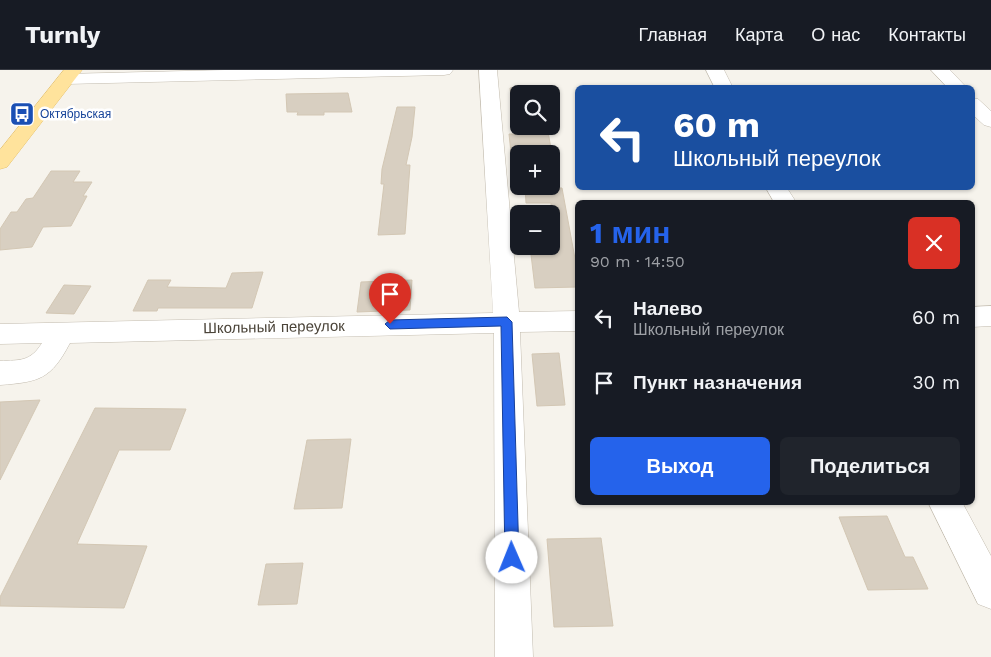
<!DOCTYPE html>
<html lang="ru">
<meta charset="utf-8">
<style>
body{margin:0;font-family:"Work Sans",sans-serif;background:#20242c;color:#f1f3f6;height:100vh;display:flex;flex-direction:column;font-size:19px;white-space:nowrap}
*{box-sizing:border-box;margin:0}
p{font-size:16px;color:#9ea1a6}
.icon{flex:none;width:28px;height:28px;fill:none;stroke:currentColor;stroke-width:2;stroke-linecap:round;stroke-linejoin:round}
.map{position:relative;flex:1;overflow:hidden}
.details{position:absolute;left:575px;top:130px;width:400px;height:305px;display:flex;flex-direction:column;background:#171b24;border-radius:8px;box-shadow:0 1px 4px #0004}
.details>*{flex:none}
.top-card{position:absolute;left:575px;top:15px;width:400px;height:105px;border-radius:8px;box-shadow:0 1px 4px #0004;background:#1a4fa0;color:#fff;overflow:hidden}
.buttons{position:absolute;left:510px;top:15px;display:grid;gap:10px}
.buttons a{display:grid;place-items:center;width:50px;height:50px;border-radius:8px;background:#171b24;box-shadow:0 1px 4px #0004;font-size:25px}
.pin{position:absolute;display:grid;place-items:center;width:42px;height:42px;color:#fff;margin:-51px -21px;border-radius:50% 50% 50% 0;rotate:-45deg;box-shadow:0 0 5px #0007}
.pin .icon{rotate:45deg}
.me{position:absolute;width:55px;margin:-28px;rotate:359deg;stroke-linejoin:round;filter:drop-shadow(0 0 4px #0008)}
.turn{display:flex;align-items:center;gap:18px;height:105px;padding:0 15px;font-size:22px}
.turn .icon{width:65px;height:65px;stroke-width:2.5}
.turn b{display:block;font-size:35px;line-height:42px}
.round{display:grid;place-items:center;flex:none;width:52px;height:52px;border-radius:8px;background:#20242c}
.summary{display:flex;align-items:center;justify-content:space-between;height:85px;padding:0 15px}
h1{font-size:30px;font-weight:700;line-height:38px;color:#2563eb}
.action{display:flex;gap:10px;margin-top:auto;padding:10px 15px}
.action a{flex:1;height:58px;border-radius:8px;background:#2563eb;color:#fff;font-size:20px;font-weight:700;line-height:58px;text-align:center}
.action a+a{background:#20242c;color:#f1f3f6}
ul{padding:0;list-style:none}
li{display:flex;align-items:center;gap:15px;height:65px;padding:0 15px}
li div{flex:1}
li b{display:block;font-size:19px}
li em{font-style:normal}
header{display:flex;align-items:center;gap:30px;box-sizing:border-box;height:70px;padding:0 25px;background:#171b24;border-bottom:1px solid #363941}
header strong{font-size:24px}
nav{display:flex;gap:28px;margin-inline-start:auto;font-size:18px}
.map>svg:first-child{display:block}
.building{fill:#d8cfc1;stroke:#d3c7b4}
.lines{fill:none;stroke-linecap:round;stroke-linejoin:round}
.minor-casing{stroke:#c2bbae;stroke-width:1}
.major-casing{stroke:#e6c16a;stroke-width:1}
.minor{fill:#fff;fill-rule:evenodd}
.major{fill:#ffe39c;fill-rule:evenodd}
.route{fill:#2563eb;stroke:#184099}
.labels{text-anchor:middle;stroke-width:5;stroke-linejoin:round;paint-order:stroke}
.far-transit-label{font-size:12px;fill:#164399;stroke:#fff;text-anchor:start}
.street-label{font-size:15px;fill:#4b4439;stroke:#fff}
</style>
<header>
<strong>Turnly</strong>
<nav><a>Главная</a><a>Карта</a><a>О нас</a><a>Контакты</a></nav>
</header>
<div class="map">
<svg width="991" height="587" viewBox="0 0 991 587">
<rect width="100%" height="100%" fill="#f6f3ec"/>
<!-- building -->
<path class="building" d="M541,17l1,7h-23v32h28l11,62h4l16,87v12l-43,1 -5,-42h21v-43h-25l-1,-17h26v-32h-32v8h-7l-3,-28h7l-6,-46z
M348,23l4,19h-28v3h-27l1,-3h-11l-1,-18z
M397,37h18l-3,30 -6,28h4l-5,69 -27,1 6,-51h-3l1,-15z
M51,101h29l-7,11h19l-9,14h4l-16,30 -28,1 -11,20 -32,3v-21l11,-17h6l9,-13 7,-1z
M263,202l-11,36h-94l-1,3h-24l15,-31h23l-4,7 59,1 6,-15z
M412,210l-2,30 -53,2 4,-30z
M64,215l27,1 -17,28 -28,-1z
M559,283l6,52 -28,1 -5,-52z
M40,330l-40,80v-78z
M95,338l91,1 -16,41h-51l-42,94 70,2 -23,62 -124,-2v-9z
M351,369l-9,69 -48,1 13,-69z
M887,446l18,41h8l15,32 -60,1 -29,-73z
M601,468l12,88 -59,1 -7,-88z
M303,493l-6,41 -39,1 8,-41z"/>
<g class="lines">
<defs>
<path id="minor" d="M225,0h228l-3,4 -6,1 -378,9 -6,-1 -3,-4 3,-4 6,-1z
M479,0h18l22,242 59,-1v20l-58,1 13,325h-38l-1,-324 -424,10c-19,36 -30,39 -70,42v-24c20,-1 30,1 42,-18l-42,1v-20l493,-11z
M706,0h18l9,18h-18z
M931,0h19l17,18h-19z
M972,28l6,1 13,12v16l-7,-2 -12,-11z
M766,118h21l9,14h-22z
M991,236v20l-19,1v-20z
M928,432h34l29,54v53l-13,-5z"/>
<path id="major" d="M64,0h18l-75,97 -7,2v-19z"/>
</defs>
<!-- minor casing -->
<use href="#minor" class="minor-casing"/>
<!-- major casing -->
<use href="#major" class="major-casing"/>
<!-- minor -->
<use href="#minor" class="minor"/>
<!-- major -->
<use href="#major" class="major"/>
</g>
<!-- route -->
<path class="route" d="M507,247l5,5 7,236 -2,5 -5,2 -5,-2 -2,-5 -4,-232 -111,3 -5,-5 5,-4z"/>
<!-- icons -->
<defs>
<symbol id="bus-square" viewBox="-11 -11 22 22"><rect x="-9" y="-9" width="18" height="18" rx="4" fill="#1a4fb4" stroke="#fff"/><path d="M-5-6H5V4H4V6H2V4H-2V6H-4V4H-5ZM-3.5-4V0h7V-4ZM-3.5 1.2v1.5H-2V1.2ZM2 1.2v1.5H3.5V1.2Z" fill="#fff"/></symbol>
</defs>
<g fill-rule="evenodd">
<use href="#bus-square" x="8" y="30" width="28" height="28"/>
</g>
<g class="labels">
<!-- far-transit labels -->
<g class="far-transit-label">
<text x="40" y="48">Октябрьская</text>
</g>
<!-- street labels -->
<g class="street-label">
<text transform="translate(274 257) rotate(-1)" y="5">Школьный переулок</text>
</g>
</g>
</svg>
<div class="buttons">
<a><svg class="icon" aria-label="search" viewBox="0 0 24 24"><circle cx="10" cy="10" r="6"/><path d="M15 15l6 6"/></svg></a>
<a>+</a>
<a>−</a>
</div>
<div class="pin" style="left:390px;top:254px;background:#d93025"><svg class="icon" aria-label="arrive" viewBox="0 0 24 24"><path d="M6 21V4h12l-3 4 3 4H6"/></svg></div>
<svg class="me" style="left:512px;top:488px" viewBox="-20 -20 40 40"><circle r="19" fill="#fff"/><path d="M0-13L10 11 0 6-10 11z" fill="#2563eb"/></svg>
<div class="top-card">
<div class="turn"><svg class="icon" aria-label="left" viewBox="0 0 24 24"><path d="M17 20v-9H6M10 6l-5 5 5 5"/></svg><div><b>60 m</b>Школьный переулок</div></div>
</div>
<section class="details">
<div class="summary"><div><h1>1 мин</h1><p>90 m · 14:50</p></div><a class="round" style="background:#d93025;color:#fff"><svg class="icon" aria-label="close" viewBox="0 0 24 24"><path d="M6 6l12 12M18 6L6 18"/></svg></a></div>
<ul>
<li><svg class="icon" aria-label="left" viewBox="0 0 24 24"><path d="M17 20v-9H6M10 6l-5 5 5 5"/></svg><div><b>Налево</b><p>Школьный переулок</p></div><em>60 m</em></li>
<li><svg class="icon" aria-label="arrive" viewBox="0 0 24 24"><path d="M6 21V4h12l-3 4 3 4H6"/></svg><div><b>Пункт назначения</b></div><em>30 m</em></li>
</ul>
<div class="action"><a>Выход</a><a>Поделиться</a></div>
</section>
</div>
